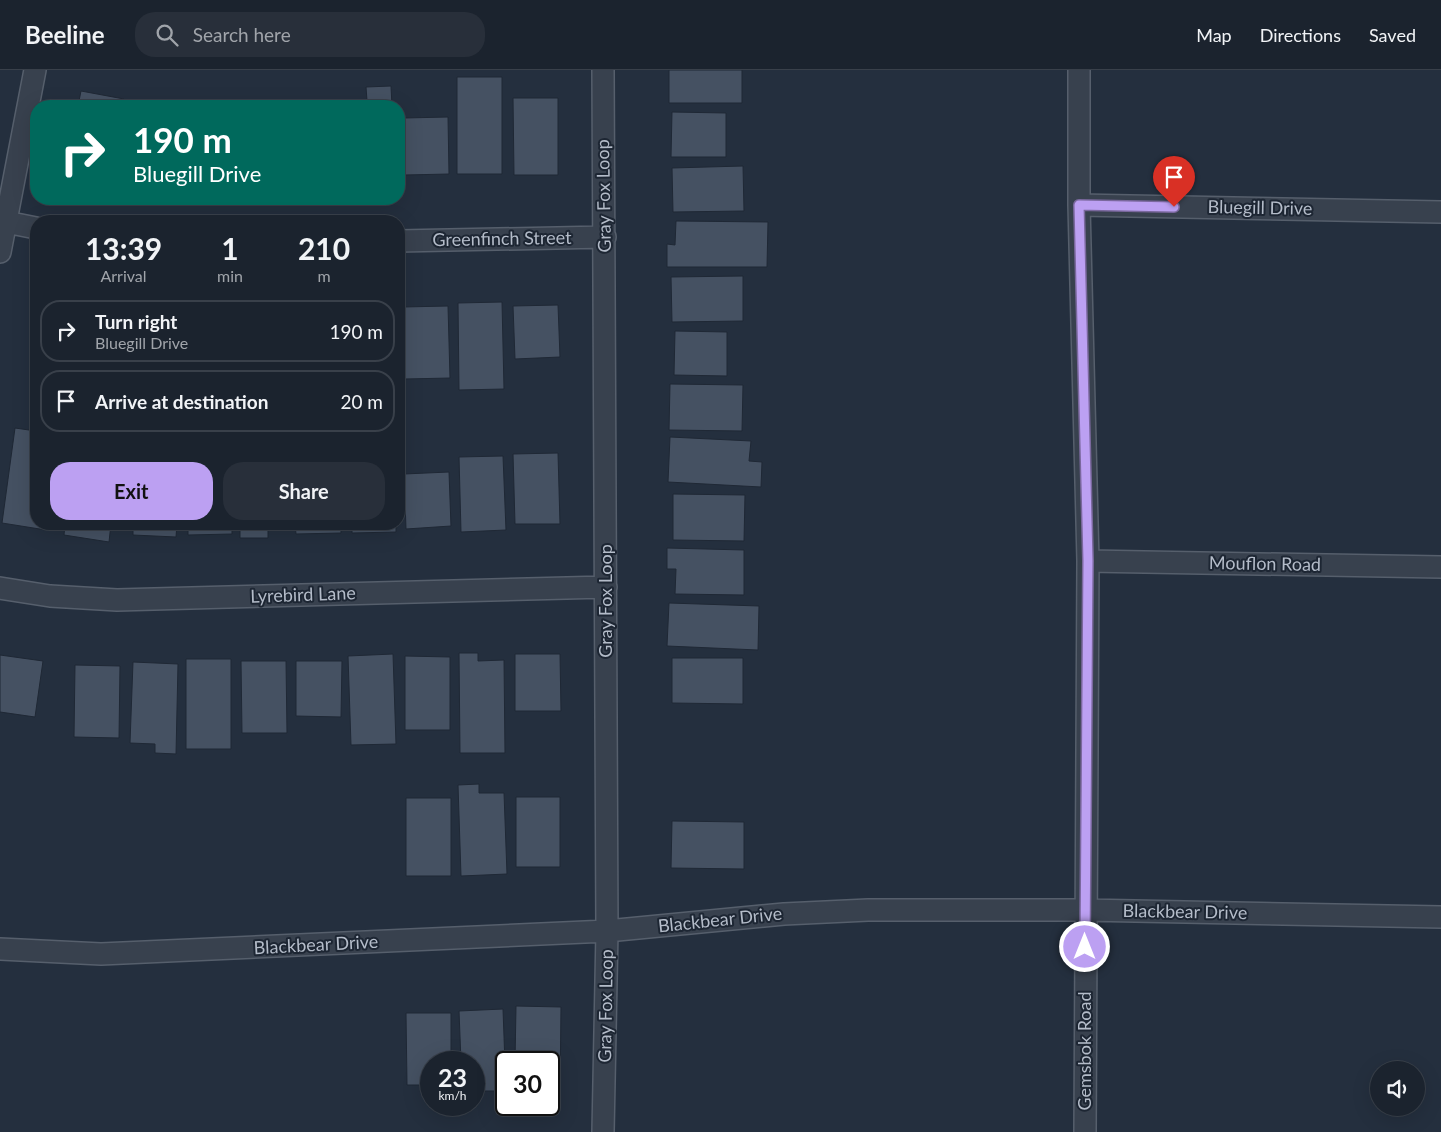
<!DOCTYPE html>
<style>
body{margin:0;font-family:Lato,sans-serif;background:#282f3a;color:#f1f3f6;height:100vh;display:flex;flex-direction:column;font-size:19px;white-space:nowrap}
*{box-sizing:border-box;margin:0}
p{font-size:16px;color:#a0a4aa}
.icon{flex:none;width:28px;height:28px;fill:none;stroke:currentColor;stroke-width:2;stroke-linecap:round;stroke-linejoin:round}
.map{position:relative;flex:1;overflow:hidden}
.panel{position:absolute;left:30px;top:145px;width:375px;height:315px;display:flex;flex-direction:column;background:#1b232e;border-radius:20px;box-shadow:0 5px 20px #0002,0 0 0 1px #39404a}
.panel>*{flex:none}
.guide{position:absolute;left:30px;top:30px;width:375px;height:105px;border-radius:20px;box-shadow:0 5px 20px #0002,0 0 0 1px #39404a;background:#00695c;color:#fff;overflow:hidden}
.buttons{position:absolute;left:1370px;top:991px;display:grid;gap:10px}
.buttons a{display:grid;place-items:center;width:55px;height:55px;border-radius:50%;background:#1b232e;box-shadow:0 5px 20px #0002,0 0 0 1px #39404a;font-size:25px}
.speed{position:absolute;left:420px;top:981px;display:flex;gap:10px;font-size:25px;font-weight:700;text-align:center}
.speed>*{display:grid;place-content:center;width:65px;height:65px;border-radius:50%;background:#1b232e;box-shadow:0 5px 20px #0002,0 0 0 1px #39404a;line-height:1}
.speed small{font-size:12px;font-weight:400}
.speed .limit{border:2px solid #111;border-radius:8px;background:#fff;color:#111}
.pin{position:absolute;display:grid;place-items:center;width:42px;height:42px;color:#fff;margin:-51px -21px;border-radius:50% 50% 50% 0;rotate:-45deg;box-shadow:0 0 5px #0007}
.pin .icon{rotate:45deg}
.me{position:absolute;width:55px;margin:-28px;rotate:0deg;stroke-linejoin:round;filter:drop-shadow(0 0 4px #0008)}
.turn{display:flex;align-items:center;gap:18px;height:105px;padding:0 20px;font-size:22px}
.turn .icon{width:65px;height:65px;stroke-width:2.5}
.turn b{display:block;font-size:35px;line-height:42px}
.eta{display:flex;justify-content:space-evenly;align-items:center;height:85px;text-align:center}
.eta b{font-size:30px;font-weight:700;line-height:35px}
.cta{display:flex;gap:10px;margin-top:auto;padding:10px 20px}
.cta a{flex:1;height:58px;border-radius:20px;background:#bca0f2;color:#111;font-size:20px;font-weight:700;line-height:58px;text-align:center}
.cta a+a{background:#282f3a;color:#f1f3f6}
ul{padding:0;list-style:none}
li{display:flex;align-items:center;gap:15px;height:62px;margin:0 10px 8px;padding:0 10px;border:2px solid #39404a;border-radius:20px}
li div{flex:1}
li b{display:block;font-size:19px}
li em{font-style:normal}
header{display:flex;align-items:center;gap:30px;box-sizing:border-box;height:70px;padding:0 25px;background:#1b232e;border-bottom:1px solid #39404a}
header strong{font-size:24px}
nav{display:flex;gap:28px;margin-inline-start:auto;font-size:18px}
.search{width:350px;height:45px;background:#282f3a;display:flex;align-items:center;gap:12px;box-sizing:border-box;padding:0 18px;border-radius:20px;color:#a0a4aa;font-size:19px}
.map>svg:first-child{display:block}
.building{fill:#455162;stroke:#1f2835}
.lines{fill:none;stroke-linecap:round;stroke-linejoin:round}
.street-casing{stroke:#565f6c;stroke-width:24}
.street{stroke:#38414e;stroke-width:21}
.route-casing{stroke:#7a689d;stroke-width:12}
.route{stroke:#bca0f2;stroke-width:9}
.labels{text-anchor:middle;stroke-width:4;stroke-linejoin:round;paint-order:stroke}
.street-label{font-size:18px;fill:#b4bcc9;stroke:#1d2633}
</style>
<header>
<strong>Beeline</strong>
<div class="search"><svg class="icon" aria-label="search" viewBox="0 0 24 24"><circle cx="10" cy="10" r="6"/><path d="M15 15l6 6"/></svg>Search here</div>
<nav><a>Map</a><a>Directions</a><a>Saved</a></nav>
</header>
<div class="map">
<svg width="1441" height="1062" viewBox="0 0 1441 1062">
<rect width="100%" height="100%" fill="#242f3e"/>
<!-- building -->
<path class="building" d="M669,0h73v33h-73z
M457,7h45v97h-45z
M391,16l1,20h-44v-5h19l-1,-14z
M81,21l43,8 -1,7h-45z
M513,28h45v77h-44z
M672,42l54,1v44h-55z
M448,47l1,57 -44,1 -1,-57z
M743,96l1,45 -71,1 -1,-44z
M676,151l92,1 -1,45h-100v-23l8,1z
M743,206v45l-71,1 -1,-45z
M502,232l2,87 -45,1 -1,-87z
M558,235l2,52 -45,2 -2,-53z
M448,236l2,72 -45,1 -2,-72z
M675,261l52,1v44l-53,-1z
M670,314l73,1 -1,46 -73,-1z
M15,358l21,3v93h11l-1,6 -44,-7z
M670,367l81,4 -2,20 13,1 -1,25 -93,-5z
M558,383l2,71h-45l-2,-70z
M503,386l3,74 -45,2 -2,-75z
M449,402l2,54 -45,3 -2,-55z
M673,424l72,1 -1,46 -71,-1z
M65,454h46l-2,18 -45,-7z
M133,454h44l-1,13 -43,-2z
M188,454h44v10l-44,1z
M240,454h28v14h-28z
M295,454h46v9l-45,1z
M352,454h44v8l-44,1z
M667,478l77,2v45l-69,-1 1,-25h-9z
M669,533l90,3 -1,44 -91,-4z
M459,583h19v8l26,-1 1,93h-45z
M393,584l3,90 -45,1 -3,-89z
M515,584h45l1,57h-46z
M0,585l43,6 -8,56 -35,-5z
M405,586l45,1v73h-45z
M672,588h71v46l-71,-1z
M186,589h45v90h-45z
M241,591h45l1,72h-45z
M296,591h46l-1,56 -45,-1z
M133,592l45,2 -2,90 -21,-1v-9l-25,-1z
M75,595l45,1 -1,72 -45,-1z
M479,714v9h25l3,81 -46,2 -3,-91z
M516,727h44v70h-44z
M406,728h45v78h-45z
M672,751l72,1v47l-73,-1z
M516,936l45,1 -1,87 -11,-1v-31h-34z
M503,939l3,82h-32v-29h-13l-2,-51z
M406,943h45v49h-20v23h-24z"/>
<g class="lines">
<defs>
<path id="street" d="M603,0l4,861 -4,201
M1079,0v135l9,356 -3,571
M1079,135l362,7
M6,152l30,6
M399,171l206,-4
M0,182l35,-182
M1088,491l353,6
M0,518l50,8 67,4 489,-13
M0,879l101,5 506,-23 177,-17 84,-4h217l356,7"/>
</defs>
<!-- street casing -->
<use href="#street" class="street-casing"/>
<!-- street -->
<use href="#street" class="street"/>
</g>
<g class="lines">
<defs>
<path id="route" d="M1085,877l3,-386 -9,-356 95,2"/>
</defs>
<!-- route casing -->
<use href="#route" class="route-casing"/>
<!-- route -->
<use href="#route" class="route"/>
</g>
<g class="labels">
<!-- street labels -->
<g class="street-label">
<text transform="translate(604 126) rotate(-91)" y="6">Gray Fox Loop</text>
<text transform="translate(1260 138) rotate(1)" y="6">Bluegill Drive</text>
<text transform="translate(502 169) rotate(-1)" y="6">Greenfinch Street</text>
<text transform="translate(1265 494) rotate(1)" y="6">Mouflon Road</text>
<text transform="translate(303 525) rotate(-2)" y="6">Lyrebird Lane</text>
<text transform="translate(606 531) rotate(-90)" y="6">Gray Fox Loop</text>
<text transform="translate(1185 842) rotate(1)" y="6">Blackbear Drive</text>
<text transform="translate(720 850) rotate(-6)" y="6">Blackbear Drive</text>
<text transform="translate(316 875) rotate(-3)" y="6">Blackbear Drive</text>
<text transform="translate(606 936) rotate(-89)" y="6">Gray Fox Loop</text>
<text transform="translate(1085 981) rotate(-90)" y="6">Gemsbok Road</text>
</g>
</g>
</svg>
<div class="buttons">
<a><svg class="icon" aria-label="sound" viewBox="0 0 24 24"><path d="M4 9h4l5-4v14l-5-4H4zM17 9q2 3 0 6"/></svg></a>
</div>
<div class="speed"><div>23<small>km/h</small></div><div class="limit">30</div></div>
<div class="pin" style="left:1174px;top:137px;background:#d93025"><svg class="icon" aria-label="arrive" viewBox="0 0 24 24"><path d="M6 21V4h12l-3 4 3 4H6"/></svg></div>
<svg class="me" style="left:1085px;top:877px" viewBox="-20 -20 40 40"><circle r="17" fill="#bca0f2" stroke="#fff" stroke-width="3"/><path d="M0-11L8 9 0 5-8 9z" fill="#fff"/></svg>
<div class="guide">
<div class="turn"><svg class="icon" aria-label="right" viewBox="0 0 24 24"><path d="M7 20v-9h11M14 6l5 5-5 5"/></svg><div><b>190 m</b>Bluegill Drive</div></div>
</div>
<section class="panel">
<div class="eta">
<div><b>13:39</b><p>Arrival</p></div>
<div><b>1</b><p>min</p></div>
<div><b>210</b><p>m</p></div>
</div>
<ul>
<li><svg class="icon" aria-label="right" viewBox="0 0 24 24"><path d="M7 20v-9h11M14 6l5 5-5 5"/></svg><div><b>Turn right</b><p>Bluegill Drive</p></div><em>190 m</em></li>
<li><svg class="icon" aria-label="arrive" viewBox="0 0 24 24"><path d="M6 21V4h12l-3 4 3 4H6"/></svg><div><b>Arrive at destination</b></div><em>20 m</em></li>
</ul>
<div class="cta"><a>Exit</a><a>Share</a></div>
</section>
</div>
